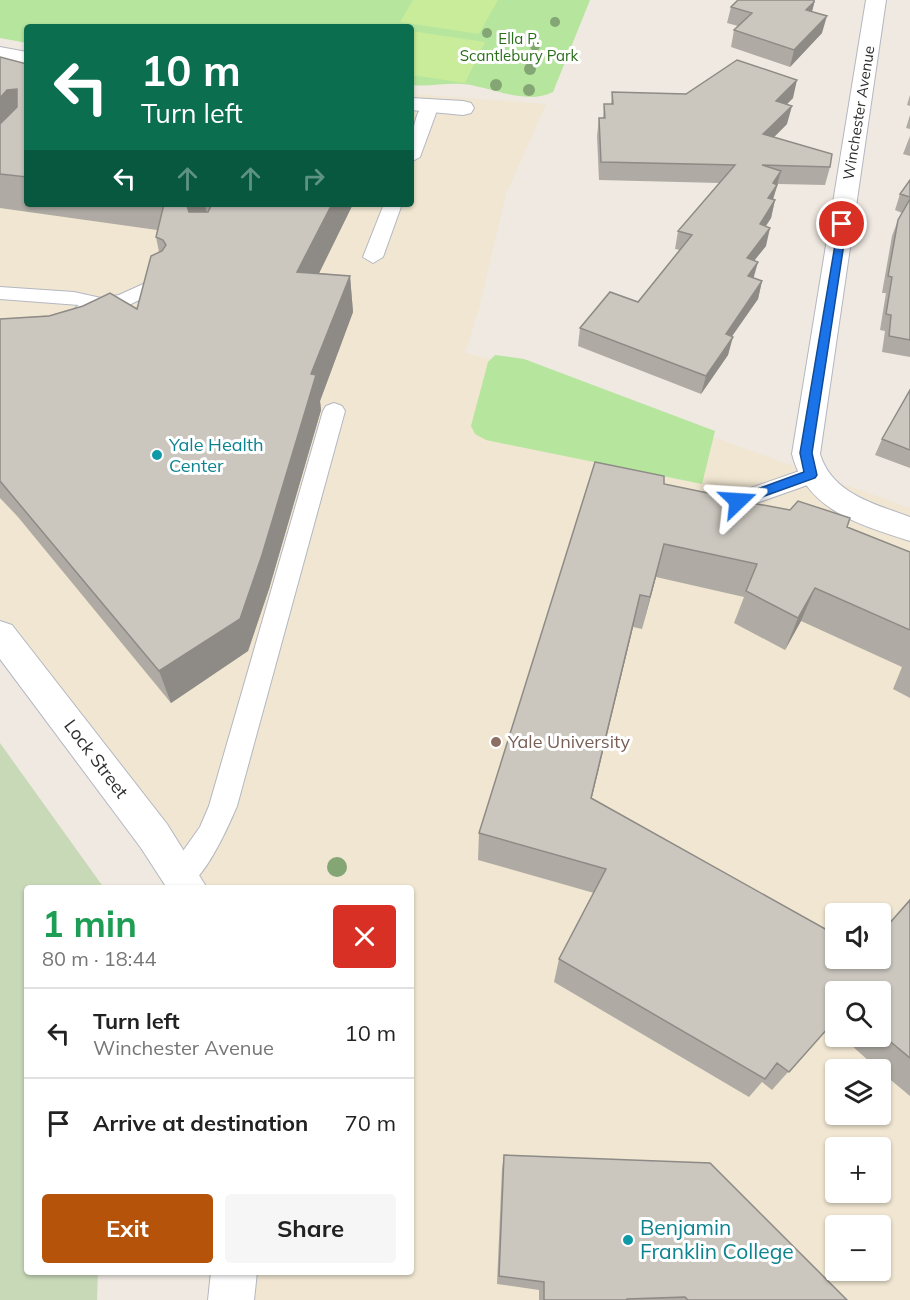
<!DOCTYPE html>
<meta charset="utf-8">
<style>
body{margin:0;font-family:Mulish,sans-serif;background:#f6f6f6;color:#222;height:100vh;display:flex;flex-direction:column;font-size:22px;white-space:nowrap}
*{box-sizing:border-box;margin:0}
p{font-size:20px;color:#767676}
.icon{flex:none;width:33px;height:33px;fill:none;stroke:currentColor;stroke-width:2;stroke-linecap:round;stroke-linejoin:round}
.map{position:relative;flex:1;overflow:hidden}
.drawer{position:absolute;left:24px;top:885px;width:390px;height:390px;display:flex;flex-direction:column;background:#fff;border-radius:6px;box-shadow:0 2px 4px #0004}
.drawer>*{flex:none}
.hud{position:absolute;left:24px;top:24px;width:390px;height:183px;border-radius:6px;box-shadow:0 2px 4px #0004;background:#0b6e4f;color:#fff;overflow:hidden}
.tools{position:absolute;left:825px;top:903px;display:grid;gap:12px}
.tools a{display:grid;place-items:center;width:66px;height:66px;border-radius:6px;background:#fff;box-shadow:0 2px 4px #0004;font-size:30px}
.pin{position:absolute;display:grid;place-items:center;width:51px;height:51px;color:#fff;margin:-26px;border:3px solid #fff;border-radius:50%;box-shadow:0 2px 6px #0007}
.me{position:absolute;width:66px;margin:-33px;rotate:70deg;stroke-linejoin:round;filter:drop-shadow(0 0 4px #0008)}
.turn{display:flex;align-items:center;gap:21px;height:126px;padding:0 18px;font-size:27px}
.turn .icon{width:78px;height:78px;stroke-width:2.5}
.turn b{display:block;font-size:42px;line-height:51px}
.lanes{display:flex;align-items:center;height:57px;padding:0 18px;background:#0003;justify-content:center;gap:30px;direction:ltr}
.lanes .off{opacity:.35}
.round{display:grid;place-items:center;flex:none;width:63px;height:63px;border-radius:6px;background:#f6f6f6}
.summary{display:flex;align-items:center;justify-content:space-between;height:102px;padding:0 18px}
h1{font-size:36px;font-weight:700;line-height:45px;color:#1e9e55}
.action{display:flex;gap:12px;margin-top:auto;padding:12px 18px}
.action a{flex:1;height:69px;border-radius:6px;background:#b45309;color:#fff;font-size:24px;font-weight:700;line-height:69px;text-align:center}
.action a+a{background:#f6f6f6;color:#222}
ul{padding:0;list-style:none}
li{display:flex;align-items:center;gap:18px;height:90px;padding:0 18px;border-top:2px solid #e0e0e0}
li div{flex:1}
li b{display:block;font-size:22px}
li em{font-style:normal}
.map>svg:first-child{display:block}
.education{fill:#f0e6d1;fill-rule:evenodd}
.green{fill:#b6e59e}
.cemetery{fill:#c8d9b8}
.pitch{fill:#c9ec9a}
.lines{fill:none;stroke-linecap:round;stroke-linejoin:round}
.lane-casing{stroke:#b4b7c1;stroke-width:2}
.street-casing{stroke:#b4b7c1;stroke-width:2}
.lane{fill:#fff;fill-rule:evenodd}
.street{fill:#fff;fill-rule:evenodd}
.tree{fill:#84a574}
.wall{fill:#afaba4}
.shaded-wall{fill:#8e8b86}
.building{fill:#cbc7bf;stroke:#8e8b86;stroke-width:1.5}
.route{fill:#1a73e8;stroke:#114b97;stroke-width:1.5}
.culture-dot{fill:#0f9aa8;stroke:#fff;stroke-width:2}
.education-dot{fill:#8d6e63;stroke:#fff;stroke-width:2}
.labels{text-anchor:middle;stroke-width:6;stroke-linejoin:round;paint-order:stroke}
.far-park-label{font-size:15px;fill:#2c6e1b;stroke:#fff}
.far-street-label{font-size:15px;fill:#2e2e2e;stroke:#fff}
.culture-label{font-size:18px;fill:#0d838f;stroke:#fff;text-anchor:start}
.education-label{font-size:18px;fill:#785e54;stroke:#fff;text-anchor:start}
.street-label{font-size:18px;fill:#2e2e2e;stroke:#fff}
.near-culture-label{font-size:21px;fill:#0d838f;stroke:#fff;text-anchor:start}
</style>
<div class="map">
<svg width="910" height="1300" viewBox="0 0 910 1300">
<rect width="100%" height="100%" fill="#efe9e1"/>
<!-- education -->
<path class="education" d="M0,53l27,151h384v-110l135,10 -40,90 -27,114 -14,45 45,11 400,144v792h-702l1,-28h202v-384h-229l-182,-257zM836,914h44v44h-44zM836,992h44v44h-44zM836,1070h44v44h-44zM836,1148h44v44h-44zM836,1226h44v44h-44z"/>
<!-- green -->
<path class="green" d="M0,0h590l-37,92c-28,14 -63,-6 -91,-8 -17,-1 -34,3 -51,1v-58h-384v16l-27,-5z
M495,355l29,4 191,72 -13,53 -216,-44 -11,-6 -4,-8 17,-64z"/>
<!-- cemetery -->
<path class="cemetery" d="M0,743l104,145h-77v384h71l-1,28h-97z"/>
<!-- pitch -->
<path class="pitch" d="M413,0h85l-19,34 -79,-12z
M411,31l74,11 -20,41 -54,-8z"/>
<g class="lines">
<defs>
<path id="lane" d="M431,100l8,5 -19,52 -9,5c0,-16 1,-57 20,-62z
M384,204h18l-19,53 -10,6 -10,-6z
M163,275l7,2 3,4 -3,4 -39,19 -26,6 -26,9 -7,-1 -3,-5 10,-8 -79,-6v-12l74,5 27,6 18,-3z
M334,403l8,3 3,5 -108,395c-8,19 -33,76 -53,81 -5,2 -9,-1 -13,-2l-5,-10 34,-48 9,-21 114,-395 3,-5z
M811,467l8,2 3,6 -3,6 -71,25 -10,34 -8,3 -8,-3 -4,-6 12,-39z"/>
<path id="street" d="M866,0h20l-66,454c12,40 55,50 90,63v24c-50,-16 -104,-31 -118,-87z
M0,47l27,5v12l-27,-5z
M411,98l52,3 8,2 3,5 -3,5 -8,2 -52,-5z
M0,621l12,4 155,199 40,64h-40l-26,-40 -141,-189z
M211,1272h46l-3,28h-46z"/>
</defs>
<!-- lane casing -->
<use href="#lane" class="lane-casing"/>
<!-- street casing -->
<use href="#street" class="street-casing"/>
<!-- lane -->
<use href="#lane" class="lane"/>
<!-- street -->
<use href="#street" class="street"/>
</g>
<!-- trees -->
<g class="tree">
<circle cx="555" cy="22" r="5"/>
<circle cx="487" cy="33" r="5"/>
<circle cx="535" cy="46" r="5"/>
<circle cx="530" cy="69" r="6"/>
<circle cx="496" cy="85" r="6"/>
<circle cx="529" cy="90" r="6"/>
<circle cx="337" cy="867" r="10"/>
</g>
<!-- wall -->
<path class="wall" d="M815,0l-3,11 10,22 -32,34 -59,-20 3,-17 4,-4 -11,-3 4,-16z
M0,57l27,7v140h326l-34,69 31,3 3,36 -33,89 1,9 -52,179 -21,62 -77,52 -153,-186 -18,-19v-179l137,-10 22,-57 -3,-15 1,-7 -157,-22z
M612,92l181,6 -6,6v20l-13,13 56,30 -5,18 -47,-1 -5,15 2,1 -4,18 -5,8v20l-12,14v18l8,3 -4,18 -26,37 -4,19 -27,39 -123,-48 2,-18 58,-26 42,-52 -5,-1 3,-18 42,-48 -121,-3 -2,-44 2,-18h4l1,-14h7z
M910,95v11l-3,-1z
M910,115v14l-4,-1z
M910,136v20l-7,-2z
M910,180v177l-28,-5 3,-21 -5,-1 6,-37h-4l10,-57 6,-16 4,-7 -7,-3 5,-16z
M910,390v78l-35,-13 7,-16z
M664,484l76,27 107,16 63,25v146l-17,-9 9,-22 -101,-46 -16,29 -51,-27 10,-26 -88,-20 -14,52 -9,-2 -42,172 245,159h44l30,-58v196l-30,-25v-1h-1l-38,-34h39v-44h-44v40l-7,-6 -57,64 -10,-8 -13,15 -195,-115 5,-23 35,-66 -116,-33 1,-27z
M504,1155l343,145h-308v-10l-42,-6 5,-115z"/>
<!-- shaded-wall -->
<path class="shaded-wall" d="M815,0l-5,19 -4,-9z
M827,16l-5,17 -32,34 4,-17z
M797,80l-4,18 -21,21 4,-18z
M17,89l10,31 -27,27v-49l7,-8z
M792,106l-5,18 -28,28 4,-18z
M781,171l-9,32 -9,13 10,-33z
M775,200l-4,18 -16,24 5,-18z
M188,204h17l5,26 -15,12 -8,-36z
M332,204h21l-51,104 -5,-36z
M770,228l-4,18 -24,30 5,-18z
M758,262l-5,18 -5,-4z
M350,276l3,36 -33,89 1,9 -52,179 -21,62 -77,52 -12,-32z
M762,281l-4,18 -37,53 5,-18z
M733,337l-5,18 -27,39 5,-18z
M664,544l-8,33 -14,52 8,-32z
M815,588l-14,33 -16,29 13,-32z
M640,595l-7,32 -48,199 6,-28z"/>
<!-- building -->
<path class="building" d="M738,0h76v2l-8,8 21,6 -33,34 -60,-20 18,-17 -21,-6z
M0,57l27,7v113l-27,-3v-50l17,-17v-18l-10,1 -7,8z
M737,60l60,20 -21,21 16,5 -29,28 69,20 -2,13 -68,-2 19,6 -8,12 4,2 -9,13 7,2 -15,24 10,4 -23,30 11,4 -10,14 14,5 -36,53 7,3 -27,39 -126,-48 30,-36 28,10 54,-67 -14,-4 57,-66 -134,-3 -2,-44h6l-1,-14h9l-1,-12 74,2z
M910,180v17l-10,-3z
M910,199v141l-21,-4 2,-21 -5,-1 6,-37 -4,-1 10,-56z
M164,204h24l-1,2 2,6h19l4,-8h120l-35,68 53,4 -39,98 5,1 -54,180 -22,64 -81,52 -159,-190v-162l49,-3 34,-10 27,-13 27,16 14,-53 11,-5 4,-6 -3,-5 -7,-3z
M910,390v60l-28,-11z
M595,462l69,14v8l63,13 3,10 10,4 10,-3 2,-5 38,7 8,-9 52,17 -3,9 63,25v78l-95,-42 -17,30 -52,-27 11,-27 -93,-20 -14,53 -10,-2 -49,203 245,137v23h44v-24l30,-34v158l-30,-25v-41h-44v27l-47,53 -12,-9 -12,16 -206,-120 47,-90 -127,-36z
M504,1155l206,8 137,137h-159l-3,-3 -58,2v1h-83v-18l-45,-6z"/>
<!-- route -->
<path class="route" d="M839,221l8,3 -35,229 5,22 -2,3 -73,26h-9v-6l71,-26 -4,-19z"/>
<!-- markers -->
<g class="culture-dot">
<circle cx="157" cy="455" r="6"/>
<circle cx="628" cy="1240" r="6"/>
</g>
<circle class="education-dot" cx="496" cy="742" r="6"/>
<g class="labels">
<!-- far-park labels -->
<g class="far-park-label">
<text x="519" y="44">Ella P.<tspan x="519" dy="17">Scantlebury Park</tspan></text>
</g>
<!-- far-street labels -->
<g class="far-street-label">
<text transform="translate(859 113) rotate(-81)" y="5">Winchester Avenue</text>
</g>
<!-- culture labels -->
<g class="culture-label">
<text x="169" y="451">Yale Health<tspan x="169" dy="21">Center</tspan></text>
</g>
<!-- education labels -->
<g class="education-label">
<text x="508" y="748">Yale University</text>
</g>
<!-- street labels -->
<g class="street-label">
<text transform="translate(96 759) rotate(53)" y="6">Lock Street</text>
</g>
<!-- near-culture labels -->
<g class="near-culture-label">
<text x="640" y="1235">Benjamin<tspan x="640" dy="24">Franklin College</tspan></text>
</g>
</g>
</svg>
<div class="tools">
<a><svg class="icon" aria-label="sound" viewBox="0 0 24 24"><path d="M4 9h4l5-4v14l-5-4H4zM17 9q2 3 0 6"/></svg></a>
<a><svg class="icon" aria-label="search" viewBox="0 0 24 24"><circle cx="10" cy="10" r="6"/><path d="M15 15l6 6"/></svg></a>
<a><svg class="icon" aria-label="layers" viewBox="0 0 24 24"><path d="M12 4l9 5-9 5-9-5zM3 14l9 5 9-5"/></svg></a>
<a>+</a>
<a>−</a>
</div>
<div class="pin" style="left:842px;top:224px;background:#d93025"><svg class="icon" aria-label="arrive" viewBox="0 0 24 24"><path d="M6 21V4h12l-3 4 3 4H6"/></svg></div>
<svg class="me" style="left:738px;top:501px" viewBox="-20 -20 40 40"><path d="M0-17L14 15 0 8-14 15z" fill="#1a73e8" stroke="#fff" stroke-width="4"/></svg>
<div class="hud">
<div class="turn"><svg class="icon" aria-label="left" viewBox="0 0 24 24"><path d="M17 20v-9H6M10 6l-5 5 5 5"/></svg><div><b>10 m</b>Turn left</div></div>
<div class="lanes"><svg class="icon" aria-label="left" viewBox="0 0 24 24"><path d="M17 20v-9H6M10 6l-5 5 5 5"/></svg><svg class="icon off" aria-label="ahead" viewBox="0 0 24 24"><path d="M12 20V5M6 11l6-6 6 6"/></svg><svg class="icon off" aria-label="ahead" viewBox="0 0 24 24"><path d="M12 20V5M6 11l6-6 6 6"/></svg><svg class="icon off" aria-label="right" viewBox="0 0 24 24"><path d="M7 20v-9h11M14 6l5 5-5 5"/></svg></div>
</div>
<section class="drawer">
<div class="summary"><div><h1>1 min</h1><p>80 m · 18:44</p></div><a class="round" style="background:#d93025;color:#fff"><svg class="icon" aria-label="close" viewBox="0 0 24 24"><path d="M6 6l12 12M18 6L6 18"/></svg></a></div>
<ul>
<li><svg class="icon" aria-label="left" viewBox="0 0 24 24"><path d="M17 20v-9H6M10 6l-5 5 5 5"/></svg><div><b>Turn left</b><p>Winchester Avenue</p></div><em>10 m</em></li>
<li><svg class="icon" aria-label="arrive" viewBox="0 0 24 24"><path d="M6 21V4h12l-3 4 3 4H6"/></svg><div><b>Arrive at destination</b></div><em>70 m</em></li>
</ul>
<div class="action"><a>Exit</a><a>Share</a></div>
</section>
</div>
